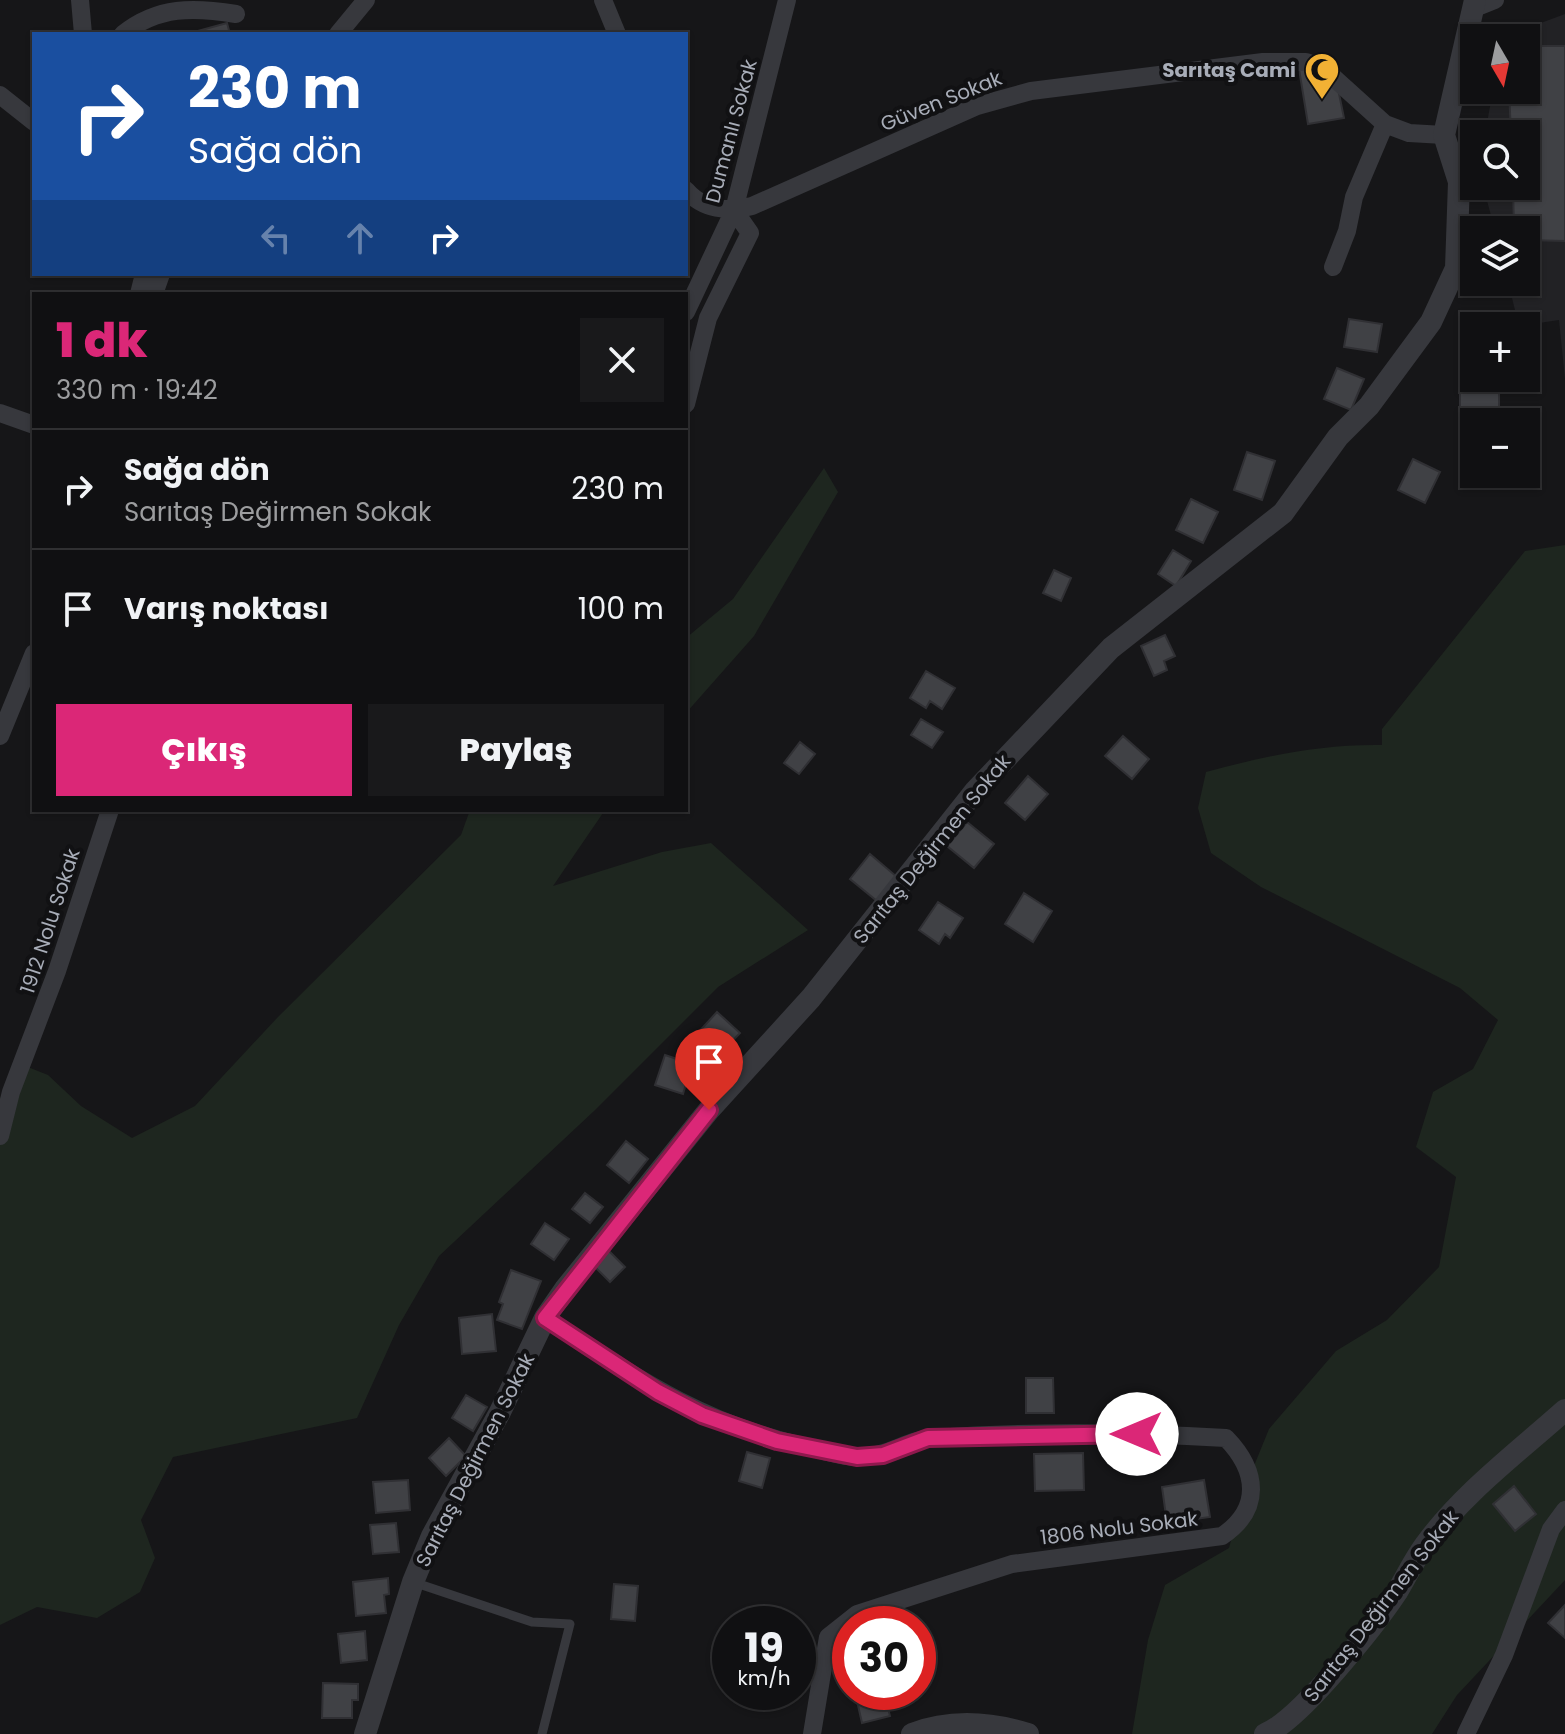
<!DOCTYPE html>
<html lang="tr">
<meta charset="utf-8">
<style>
body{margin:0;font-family:Poppins,sans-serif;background:#19191b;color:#f1f3f6;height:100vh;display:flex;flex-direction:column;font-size:30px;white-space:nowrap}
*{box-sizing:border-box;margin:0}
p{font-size:26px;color:#9c9d9f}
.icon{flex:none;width:44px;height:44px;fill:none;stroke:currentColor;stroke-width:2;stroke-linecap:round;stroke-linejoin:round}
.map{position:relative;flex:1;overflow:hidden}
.drawer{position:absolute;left:32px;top:292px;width:656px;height:520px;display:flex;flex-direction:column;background:#101012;border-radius:0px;box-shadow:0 2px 6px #0004,0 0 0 2px #303032}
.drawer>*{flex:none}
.hud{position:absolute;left:32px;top:32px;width:656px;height:244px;border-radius:0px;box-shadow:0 2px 6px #0004,0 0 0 2px #303032;background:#1a4fa0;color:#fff;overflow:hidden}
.needle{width:52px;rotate:171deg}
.buttons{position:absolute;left:1460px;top:24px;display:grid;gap:16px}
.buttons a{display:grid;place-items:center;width:80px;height:80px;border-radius:0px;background:#101012;box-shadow:0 2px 6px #0004,0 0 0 2px #303032;font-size:40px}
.speed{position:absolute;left:712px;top:1606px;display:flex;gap:16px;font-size:40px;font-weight:700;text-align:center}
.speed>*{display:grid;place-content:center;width:104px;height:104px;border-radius:50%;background:#101012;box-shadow:0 2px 6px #0004,0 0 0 2px #303032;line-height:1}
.speed small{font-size:20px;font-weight:400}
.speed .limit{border:12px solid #d22;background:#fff;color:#111}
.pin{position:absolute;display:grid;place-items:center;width:68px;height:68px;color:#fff;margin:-82px -34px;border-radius:50% 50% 50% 0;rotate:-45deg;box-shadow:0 0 8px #0007}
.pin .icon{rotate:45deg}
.me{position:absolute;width:88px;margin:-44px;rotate:270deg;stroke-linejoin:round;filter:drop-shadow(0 0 6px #0008)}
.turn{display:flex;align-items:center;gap:28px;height:168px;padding:0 24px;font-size:36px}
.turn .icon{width:104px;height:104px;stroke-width:2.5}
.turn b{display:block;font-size:56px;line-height:68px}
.lanes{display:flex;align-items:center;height:76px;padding:0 24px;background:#0003;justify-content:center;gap:40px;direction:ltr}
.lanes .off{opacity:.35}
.round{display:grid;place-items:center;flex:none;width:84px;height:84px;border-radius:0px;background:#19191b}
.headline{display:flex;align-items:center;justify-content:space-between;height:136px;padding:0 24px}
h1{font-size:48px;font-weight:800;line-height:60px;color:#db2777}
.button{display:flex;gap:16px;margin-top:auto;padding:16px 24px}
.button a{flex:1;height:92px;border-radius:0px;background:#db2777;color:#fff;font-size:32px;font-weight:800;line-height:92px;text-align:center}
.button a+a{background:#19191b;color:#f1f3f6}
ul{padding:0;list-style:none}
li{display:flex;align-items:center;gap:24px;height:120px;padding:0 24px;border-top:2px solid #303032}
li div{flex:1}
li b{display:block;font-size:30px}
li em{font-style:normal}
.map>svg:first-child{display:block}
.built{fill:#222225}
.green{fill:#1e261f}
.building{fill:#404145;stroke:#303034;stroke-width:2}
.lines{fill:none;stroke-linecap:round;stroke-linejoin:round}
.service{stroke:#37383d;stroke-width:9}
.minor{stroke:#37383d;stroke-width:18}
.tertiary{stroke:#37383d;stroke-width:22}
.route-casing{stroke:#8e194d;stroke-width:20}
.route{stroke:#db2777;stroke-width:14}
.labels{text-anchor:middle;stroke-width:8;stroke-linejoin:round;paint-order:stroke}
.poi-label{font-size:20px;font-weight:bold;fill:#a8adb8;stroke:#111113;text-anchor:end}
.street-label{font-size:20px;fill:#a8adb8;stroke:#111113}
</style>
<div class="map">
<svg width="1565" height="1734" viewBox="0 0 1565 1734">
<rect width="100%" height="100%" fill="#161618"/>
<!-- built -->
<path class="built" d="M1565,14v365l-6,-59 -40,6 -11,-44h18v-52h-31l-12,-44h43v-52h-41l8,-44h33v-52l-23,-1z"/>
<!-- green -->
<path class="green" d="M824,468l14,24 -84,144 -68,77v-75l47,-39z
M1565,545v1035l-108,115 -25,39h-300l16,-94 17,-55 64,-37 18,-65 22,-54 67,-78 51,-31 52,-53 17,-90 -40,-30 17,-55 40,-23 25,-49 -38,-32 -199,-101 -50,-34 -13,-45 8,-36c60,-16 114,-28 176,-27v-16l143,-178z
M470,810h135l-52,76 109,-34 49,-9 97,87 -90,57 -124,124 -155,145 -40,69 -42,93 -184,39 -32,63 14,38 -15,34 -43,26 -60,-11 -37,18v-526l15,-37 33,13 33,31 51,32 63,-32 82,-88 184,-183z"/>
<!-- building -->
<path class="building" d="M227,23l3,11h-36v-2z
M1526,46h39v195l-39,-1v-10h-12l-1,-44h13v-52h-15l-2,-44h17z
M1299,69l27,4 11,11 7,34 -36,6z
M1349,319l33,5 -5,28 -33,-5z
M1337,368l27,11 -13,31 -27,-11z
M1460,379h39v43l-39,2z
M1247,452l28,9 -13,39 -28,-10z
M1413,459l27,13 -15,31 -27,-13z
M1191,499l27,13 -15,31 -27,-13z
M1173,550l18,11 -15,25 -18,-12z
M1054,570l17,8 -10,23 -18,-8z
M1165,635l10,21 -11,5 3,9 -13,6 -13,-30z
M926,671l29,17 -13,21 -12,-8 -4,7 -16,-10z
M921,719l22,13 -11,16 -21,-13z
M1123,736l26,23 -17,20 -27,-23z
M800,742l15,12 -16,20 -15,-11z
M1028,776l20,18 -23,26 -20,-17z
M967,822l27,22 -20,24 -27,-22z
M870,854l27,23 -20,24 -27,-22z
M1024,893l28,18 -19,31 -28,-18z
M938,902l25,16 -13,20 -5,-4 -6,10 -20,-14z
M717,1012l23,21 -23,24 -22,-21z
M665,1055l27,9 -9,30 -28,-9z
M626,1141l22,18 -19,24 -22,-18z
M585,1193l18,14 -13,16 -18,-14z
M545,1223l24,16 -15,21 -23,-16z
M608,1250l17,17 -15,15 -17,-17z
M511,1270l30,11 -19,48 -25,-9 6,-16 -4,-2z
M492,1314l4,37 -34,3 -3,-36z
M1026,1378h27l1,35h-28z
M466,1395l21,12 -14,24 -21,-13z
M449,1438l17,18 -20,20 -17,-18z
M747,1452l23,6 -8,30 -23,-7z
M1083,1453l1,37 -49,1 -1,-37z
M408,1480l2,30 -34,3 -3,-31z
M1204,1480l6,37 -43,6 -5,-36z
M1514,1486l22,28 -21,17 -22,-27z
M396,1523l3,29 -26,2 -3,-29z
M388,1578l1,16 -5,1 2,18 -30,3 -3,-34z
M614,1584l24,2 -3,35 -24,-2z
M1565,1605v33l-17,-15z
M365,1631l2,29 -26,3 -3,-29z
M323,1683l35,1v16h-6v18h-30z
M855,1692h29l6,24 -28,7z"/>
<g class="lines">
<!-- service -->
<path class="service" d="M413,1582l119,40 38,2 -28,110"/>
<!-- minor -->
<path class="minor" d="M80,0l3,34
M603,0l14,34
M1475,8l20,-8
M123,34c35,-28 71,-27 113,-20
M338,34l28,-34
M0,95l34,27
M686,190c17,20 42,22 66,16l225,-100 54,-15 232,-29h43l17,6 62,56 24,9 35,2
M1333,267l14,-36 7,-34 31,-73
M139,294l5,-20
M154,294l7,-20
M686,312l48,-102 53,-210
M686,404l22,-86 42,-85 -16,-23
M0,413l34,12
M0,736l34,-83
M0,1136l11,-44 46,-121 53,-161
M545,1318c90,59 158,107 266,130 15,3 32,9 47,9 28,1 50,-18 76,-19 97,-7 195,-6 292,0 32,33 36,71 -4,98l-210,28 -155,50 -29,23 -16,97
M1466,1734l38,-79 47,-126 14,-19"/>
<!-- tertiary -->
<path class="tertiary" d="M365,1734l48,-152 19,-46 68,-124 45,-94 20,-29 144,-179 102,-112 164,-207 136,-143 172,-135 55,-76 31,-31 62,-84 25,-54 3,-86 -15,-47 31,-135
M912,1734c39,-15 77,-12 116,0
M1265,1734c34,-13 110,-109 132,-142 9,-15 17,-32 28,-47 38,-52 93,-93 140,-135"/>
</g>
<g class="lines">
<defs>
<path id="route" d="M709,1110l-164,208 113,74 44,23 75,26 80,16 26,-2 45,-17 209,-4"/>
</defs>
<!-- route casing -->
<use href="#route" class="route-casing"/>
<!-- route -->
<use href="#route" class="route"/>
</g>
<!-- icons -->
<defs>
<symbol id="mosque-pin" viewBox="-11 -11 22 30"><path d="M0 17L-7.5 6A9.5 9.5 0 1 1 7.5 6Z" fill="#f2b134" stroke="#111113"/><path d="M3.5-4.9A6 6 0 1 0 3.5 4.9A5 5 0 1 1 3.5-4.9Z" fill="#111"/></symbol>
</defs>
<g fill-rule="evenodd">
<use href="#mosque-pin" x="1302" y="50" width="40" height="54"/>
</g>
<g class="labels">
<!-- poi labels -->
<g class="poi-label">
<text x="1296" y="77">Sarıtaş Cami</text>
</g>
<!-- street labels -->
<g class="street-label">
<text transform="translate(941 101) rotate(-22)" y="7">Güven Sokak</text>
<text transform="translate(731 131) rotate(-75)" y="7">Dumanlı Sokak</text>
<text transform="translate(932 849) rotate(-51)" y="7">Sarıtaş Değirmen Sokak</text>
<text transform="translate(50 921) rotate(-72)" y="7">1912 Nolu Sokak</text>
<text transform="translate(475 1460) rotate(-63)" y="7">Sarıtaş Değirmen Sokak</text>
<text transform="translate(1119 1528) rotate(-7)" y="7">1806 Nolu Sokak</text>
<text transform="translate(1381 1606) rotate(-52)" y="7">Sarıtaş Değirmen Sokak</text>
</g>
</g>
</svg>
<div class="buttons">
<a><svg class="needle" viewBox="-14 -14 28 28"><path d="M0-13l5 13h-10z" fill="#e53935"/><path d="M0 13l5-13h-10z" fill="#9c9d9f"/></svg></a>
<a><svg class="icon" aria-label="search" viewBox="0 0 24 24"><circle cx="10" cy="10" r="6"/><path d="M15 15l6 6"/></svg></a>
<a><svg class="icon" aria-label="layers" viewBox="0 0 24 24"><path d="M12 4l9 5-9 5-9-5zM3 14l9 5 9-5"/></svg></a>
<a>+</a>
<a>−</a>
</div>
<div class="speed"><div>19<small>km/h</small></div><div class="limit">30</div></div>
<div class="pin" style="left:709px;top:1110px;background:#d93025"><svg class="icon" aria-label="arrive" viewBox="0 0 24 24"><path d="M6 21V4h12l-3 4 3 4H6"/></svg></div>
<svg class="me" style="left:1137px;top:1434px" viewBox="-20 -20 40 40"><circle r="19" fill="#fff"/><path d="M0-13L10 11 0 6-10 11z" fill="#db2777"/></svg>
<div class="hud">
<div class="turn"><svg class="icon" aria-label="right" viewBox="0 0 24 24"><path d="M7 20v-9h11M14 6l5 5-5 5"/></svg><div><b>230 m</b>Sağa dön</div></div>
<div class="lanes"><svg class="icon off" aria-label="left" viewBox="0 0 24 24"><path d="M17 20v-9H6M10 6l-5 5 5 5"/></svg><svg class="icon off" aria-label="ahead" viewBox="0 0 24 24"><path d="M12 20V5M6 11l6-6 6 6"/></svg><svg class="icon" aria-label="right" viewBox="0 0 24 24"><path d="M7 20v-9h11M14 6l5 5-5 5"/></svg></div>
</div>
<section class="drawer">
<div class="headline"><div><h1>1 dk</h1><p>330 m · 19:42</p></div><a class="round"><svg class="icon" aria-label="close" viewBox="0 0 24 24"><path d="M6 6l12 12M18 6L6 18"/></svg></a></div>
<ul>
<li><svg class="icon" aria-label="right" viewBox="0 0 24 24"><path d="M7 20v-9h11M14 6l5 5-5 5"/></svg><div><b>Sağa dön</b><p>Sarıtaş Değirmen Sokak</p></div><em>230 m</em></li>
<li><svg class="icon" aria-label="arrive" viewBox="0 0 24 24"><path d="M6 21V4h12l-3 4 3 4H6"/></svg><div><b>Varış noktası</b></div><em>100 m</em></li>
</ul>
<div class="button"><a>Çıkış</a><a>Paylaş</a></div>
</section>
</div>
